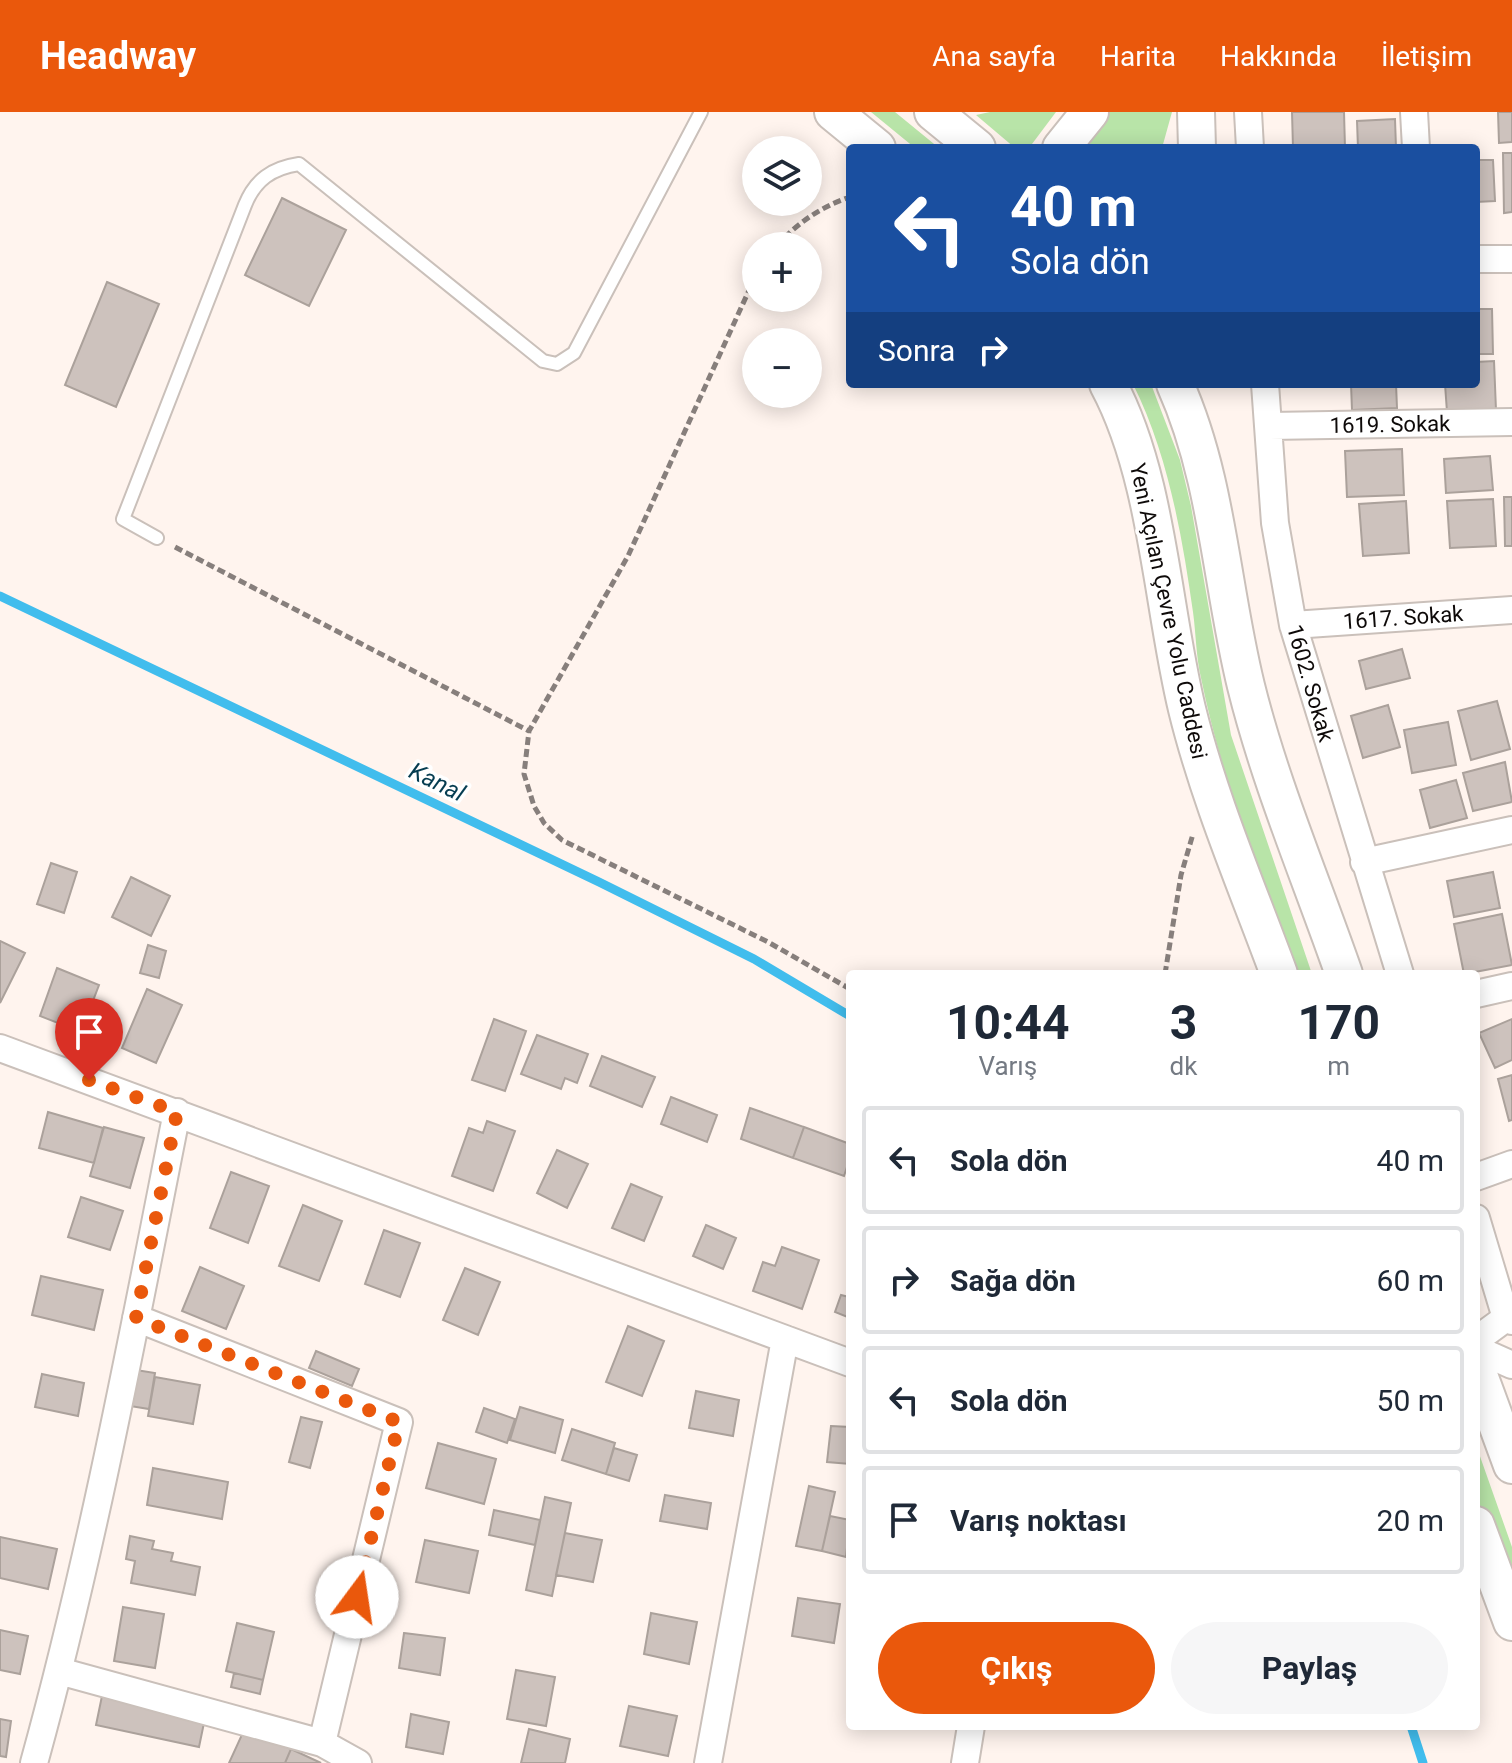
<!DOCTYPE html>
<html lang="tr">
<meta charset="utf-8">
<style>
body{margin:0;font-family:Roboto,sans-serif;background:#f6f6f7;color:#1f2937;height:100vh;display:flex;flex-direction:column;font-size:30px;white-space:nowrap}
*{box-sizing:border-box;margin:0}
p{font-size:26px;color:#747a83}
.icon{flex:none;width:44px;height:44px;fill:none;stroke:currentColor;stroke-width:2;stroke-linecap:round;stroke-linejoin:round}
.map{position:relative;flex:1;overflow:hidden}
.sheet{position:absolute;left:846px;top:858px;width:634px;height:760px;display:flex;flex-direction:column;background:#fff;border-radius:8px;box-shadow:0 4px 20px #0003}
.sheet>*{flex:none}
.top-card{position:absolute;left:846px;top:32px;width:634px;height:244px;border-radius:8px;box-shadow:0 4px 20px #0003;background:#1a4fa0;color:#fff;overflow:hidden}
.tools{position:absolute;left:742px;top:24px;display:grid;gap:16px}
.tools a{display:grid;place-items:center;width:80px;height:80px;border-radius:50%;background:#fff;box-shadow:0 4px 20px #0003;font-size:40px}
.pin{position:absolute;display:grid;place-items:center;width:68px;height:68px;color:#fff;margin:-82px -34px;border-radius:50% 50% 50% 0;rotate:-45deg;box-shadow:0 0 8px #0007}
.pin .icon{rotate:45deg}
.me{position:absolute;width:88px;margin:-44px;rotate:14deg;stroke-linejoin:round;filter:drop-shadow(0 0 6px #0008)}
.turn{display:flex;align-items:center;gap:28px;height:168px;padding:0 32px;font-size:36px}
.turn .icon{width:104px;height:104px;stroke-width:2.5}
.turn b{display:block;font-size:56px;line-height:68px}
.then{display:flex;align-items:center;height:76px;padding:0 32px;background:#0003;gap:16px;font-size:30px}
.eta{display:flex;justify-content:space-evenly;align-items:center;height:136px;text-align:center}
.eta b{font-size:48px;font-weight:700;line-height:56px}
.cta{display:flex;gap:16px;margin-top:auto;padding:16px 32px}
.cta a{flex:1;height:92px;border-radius:48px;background:#ea580c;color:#fff;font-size:32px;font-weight:700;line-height:92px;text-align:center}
.cta a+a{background:#f6f6f7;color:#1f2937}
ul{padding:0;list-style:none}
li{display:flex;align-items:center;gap:24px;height:108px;margin:0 16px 12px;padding:0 16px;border:4px solid #e0e1e3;border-radius:8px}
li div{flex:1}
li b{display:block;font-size:30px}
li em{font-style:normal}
header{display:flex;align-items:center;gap:48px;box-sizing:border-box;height:112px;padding:0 40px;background:#ea580c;color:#fff}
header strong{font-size:38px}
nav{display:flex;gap:44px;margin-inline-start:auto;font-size:28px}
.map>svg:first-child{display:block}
.green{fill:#b8e4a8}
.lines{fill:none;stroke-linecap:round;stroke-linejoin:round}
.stream{stroke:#41bded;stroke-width:9}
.building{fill:#cdc2bd;stroke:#aba19b;stroke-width:2}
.service-casing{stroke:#cac0ba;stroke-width:16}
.minor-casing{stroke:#cac0ba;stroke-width:30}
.secondary-casing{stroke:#cac0ba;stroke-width:40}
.path{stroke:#877f7c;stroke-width:5;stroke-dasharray:8 4;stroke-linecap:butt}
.service{stroke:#fff;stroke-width:12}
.minor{stroke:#fff;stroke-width:26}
.secondary{stroke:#fff;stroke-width:36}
.route{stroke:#ea580c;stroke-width:14;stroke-dasharray:0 25.2}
.labels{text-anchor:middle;stroke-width:7;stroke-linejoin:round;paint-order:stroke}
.street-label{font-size:22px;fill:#0e0a09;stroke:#fff}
.water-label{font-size:24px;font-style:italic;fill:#053c50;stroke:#fff}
</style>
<header>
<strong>Headway</strong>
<nav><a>Ana sayfa</a><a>Harita</a><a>Hakkında</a><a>İletişim</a></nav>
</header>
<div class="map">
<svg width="1512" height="1651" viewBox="0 0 1512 1651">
<rect width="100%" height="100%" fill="#fff4ee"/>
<!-- green -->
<path class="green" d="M871,0h24l44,36h-24z
M990,0h66l-27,36h-14l-39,-33z
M1110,0h62l-10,36h-79z
M1133,272h18l29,76 11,46 40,229 81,239h-20c-33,-98 -70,-194 -91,-296 -5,-21 -5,-44 -8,-66 -11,-77 -25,-158 -60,-228z
M1476,1333l36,102v51l-36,-104z"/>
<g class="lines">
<!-- stream -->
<path class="stream" d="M0,484l599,286 155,77 96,57
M1411,1614l12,37"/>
</g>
<!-- building -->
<path class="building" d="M1292,0h52l1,36h-52z
M1498,0h14v30l-13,1z
M1395,7l1,29h-38l-1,-27z
M1503,41h9v59l-8,1z
M1476,48h17l2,41 -19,1z
M282,86l64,32 -37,76 -64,-31z
M107,170l52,22 -43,103 -51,-22z
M1476,197h16l1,45h-17z
M1494,249l2,49 -49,2 -2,-28h31v-22z
M1351,272h45l1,24 -45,2z
M1402,337l2,46 -57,2 -2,-46z
M1490,344l3,34 -47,3 -2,-34z
M1504,385h8v49h-7z
M1493,387l3,47 -46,2 -3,-47z
M1406,389l3,52 -46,3 -4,-52z
M1402,537l8,29 -44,11 -7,-28z
M1497,589l13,48 -39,11 -13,-49z
M1388,593l12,42 -37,11 -12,-42z
M1448,610l8,43 -44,8 -8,-43z
M1505,650l7,40 -39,9 -10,-38z
M1456,668l11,38 -37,10 -10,-38z
M51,751l26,9 -13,41 -27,-9z
M1493,760l7,36 -46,9 -7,-36z
M131,765l39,19 -19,40 -39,-19z
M1502,802l10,51 -48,9 -10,-50z
M0,829l25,12 -25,50z
M148,833l18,6 -7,27 -19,-5z
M57,856l42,17 -18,47 -41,-16z
M147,877l35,16 -26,58 -34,-15z
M494,907l32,12 -21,60 -33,-11z
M1512,907v41l-17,8 -16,-35z
M537,923l51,19 -11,29 -12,-5 -4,11 -40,-15z
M602,944l53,21 -13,30 -52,-21z
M1512,963v45l-3,1 -11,-42z
M671,985l46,18 -10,27 -46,-18z
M750,996l54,19 -11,31 -52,-19z
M48,1000l55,16 -9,35 -55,-15z
M487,1009l28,10 -22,60 -41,-15 17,-48 14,5z
M104,1015l40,11 -14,50 -40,-12z
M804,1015l46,17v14l-6,18 -51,-18z
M557,1038l31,14 -21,44 -30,-15z
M231,1060l38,14 -21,57 -38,-15z
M631,1072l31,13 -18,44 -32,-13z
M81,1085l42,14 -13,39 -42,-13z
M303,1093l39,16 -23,60 -40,-15z
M706,1113l30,13 -13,31 -30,-13z
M384,1118l36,13 -20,54 -35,-13z
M782,1135l37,13 -17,49 -49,-18 10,-29 12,4z
M200,1155l44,19 -18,43 -44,-18z
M465,1156l35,14 -22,53 -35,-15z
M41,1164l62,14 -9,40 -62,-15z
M850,1182v24l-15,-6 6,-17 8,2z
M628,1214l36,15 -22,55 -36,-14z
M316,1239l43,18 -7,17 -43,-18z
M136,1258l19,3 -6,36 -19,-3z
M42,1262l42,9 -6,33 -43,-9z
M155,1265l45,8 -7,39 -45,-8z
M696,1279l43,9 -6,36 -44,-8z
M520,1295l43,13 -8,33 -45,-13z
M484,1296l31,11 -8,24 -31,-11z
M301,1305l21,5 -12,46 -21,-6z
M831,1314l19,1v37l-23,-2z
M572,1317l43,14 -9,31 -44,-14z
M438,1331l58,16 -12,45 -58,-16z
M614,1336l23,7 -8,26 -23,-7z
M153,1356l75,14 -6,37 -75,-14z
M809,1374l26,6 -13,59 -26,-5z
M665,1383l46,8 -4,26 -47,-8z
M545,1385l26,6 -19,93 -26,-6z
M494,1398l46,10 -5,25 -46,-10z
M830,1404l20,4 -4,37 -24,-6z
M565,1421l37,7 -9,42 -37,-7z
M130,1424l24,5 -2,8 21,4 -2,8 29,6 -5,28 -64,-12 4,-22 -9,-2z
M0,1425l57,12 -9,40 -48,-11z
M425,1428l53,11 -9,42 -53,-11z
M798,1486l42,6 -6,39 -42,-7z
M123,1495l41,7 -9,54 -41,-7z
M651,1501l46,9 -8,42 -45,-10z
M237,1511l37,9 -11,48 -37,-9z
M0,1518l28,6 -8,38 -20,-4z
M404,1521l41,5 -5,37 -41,-7z
M516,1558l39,7 -9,49 -39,-7z
M234,1561l29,7 -3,14 -29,-7z
M102,1584l103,22 -6,29 -103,-22z
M629,1594l48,10 -9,40 -48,-10z
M411,1602l38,8 -6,32 -37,-7z
M0,1607l11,2 -5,36 -6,-1z
M245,1616l46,21 -6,14h-56z
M529,1617l41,10 -5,24h-44z
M291,1637l30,14h-36z"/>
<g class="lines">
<defs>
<path id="service" d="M157,426l-34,-19 122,-314c10,-25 27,-37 54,-41l244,197 14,3 17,-11 127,-241"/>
<path id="minor" d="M1248,0l2,36
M1414,0l2,36
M1476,147h36
M1265,272l10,139 18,102 107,349
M1268,314l244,-4
M1293,513l219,-15
M1364,750l148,-32
M1476,882l36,-8
M0,936l850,315
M1476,1065l36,-13
M1476,1106l30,100
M136,1206l263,104 -77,321
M1476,1228l30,-22 6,3
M1476,1237l36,16
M59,1559l263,72 36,20
M34,1651c59,-214 100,-434 143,-651
M708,1651l77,-424
M965,1651l6,-37"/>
<path id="secondary" d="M833,0l44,36
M933,0l44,36
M1196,0l1,36
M1061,36l29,-36
M1108,272c50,93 54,222 79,325 22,90 60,178 92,265
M1175,272c43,96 46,201 71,302 24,97 65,193 98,288
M1476,1255l36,98
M1476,1413l36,97"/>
</defs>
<!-- service casing -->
<use href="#service" class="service-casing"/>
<!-- minor casing -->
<use href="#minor" class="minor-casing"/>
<!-- secondary casing -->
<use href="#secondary" class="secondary-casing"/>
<!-- path -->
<path class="path" d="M776,134c22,-23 44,-39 74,-49
M756,163l-128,281 -99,175 -5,43 10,32 10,17 18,17 206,102 82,47
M175,435l354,184
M1165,862l16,-99 12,-41"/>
<!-- service -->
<use href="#service" class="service"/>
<!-- minor -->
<use href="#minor" class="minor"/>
<!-- secondary -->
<use href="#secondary" class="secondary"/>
</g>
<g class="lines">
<!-- route -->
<path class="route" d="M89,968l88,32 -41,206 263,104 -42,175"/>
</g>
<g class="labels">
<!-- street labels -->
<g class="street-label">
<text transform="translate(1390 312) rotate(-1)" y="8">1619. Sokak</text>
<text transform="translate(1169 499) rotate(78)" y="8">Yeni Açılan Çevre Yolu Caddesi</text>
<text transform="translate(1403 505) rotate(-4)" y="8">1617. Sokak</text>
<text transform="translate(1311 571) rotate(74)" y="8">1602. Sokak</text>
</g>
<!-- water labels -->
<g class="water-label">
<text transform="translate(437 670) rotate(26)" y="8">Kanal</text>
</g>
</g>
</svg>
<div class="tools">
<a><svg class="icon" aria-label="layers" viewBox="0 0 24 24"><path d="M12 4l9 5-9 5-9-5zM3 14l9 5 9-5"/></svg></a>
<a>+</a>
<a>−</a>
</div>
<div class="pin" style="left:89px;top:968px;background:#d93025"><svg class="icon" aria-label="arrive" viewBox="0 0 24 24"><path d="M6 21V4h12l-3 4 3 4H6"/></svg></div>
<svg class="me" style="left:357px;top:1485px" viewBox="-20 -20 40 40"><circle r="19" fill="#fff"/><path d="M0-13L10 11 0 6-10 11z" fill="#ea580c"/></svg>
<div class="top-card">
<div class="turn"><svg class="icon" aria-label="left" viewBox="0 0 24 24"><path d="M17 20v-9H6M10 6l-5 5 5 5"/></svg><div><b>40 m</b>Sola dön</div></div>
<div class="then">Sonra<svg class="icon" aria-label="right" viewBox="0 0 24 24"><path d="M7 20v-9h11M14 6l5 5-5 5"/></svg></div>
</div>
<section class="sheet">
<div class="eta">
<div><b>10:44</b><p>Varış</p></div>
<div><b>3</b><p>dk</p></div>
<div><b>170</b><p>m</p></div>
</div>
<ul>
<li><svg class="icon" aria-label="left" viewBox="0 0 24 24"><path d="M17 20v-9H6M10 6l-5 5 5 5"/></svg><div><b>Sola dön</b></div><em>40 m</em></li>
<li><svg class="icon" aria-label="right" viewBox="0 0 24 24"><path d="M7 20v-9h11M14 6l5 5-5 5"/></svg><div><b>Sağa dön</b></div><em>60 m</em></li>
<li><svg class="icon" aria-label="left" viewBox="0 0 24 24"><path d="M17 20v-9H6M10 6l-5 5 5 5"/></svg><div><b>Sola dön</b></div><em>50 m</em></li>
<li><svg class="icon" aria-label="arrive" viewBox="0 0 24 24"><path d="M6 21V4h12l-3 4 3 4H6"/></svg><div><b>Varış noktası</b></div><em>20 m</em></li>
</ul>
<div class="cta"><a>Çıkış</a><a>Paylaş</a></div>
</section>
</div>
